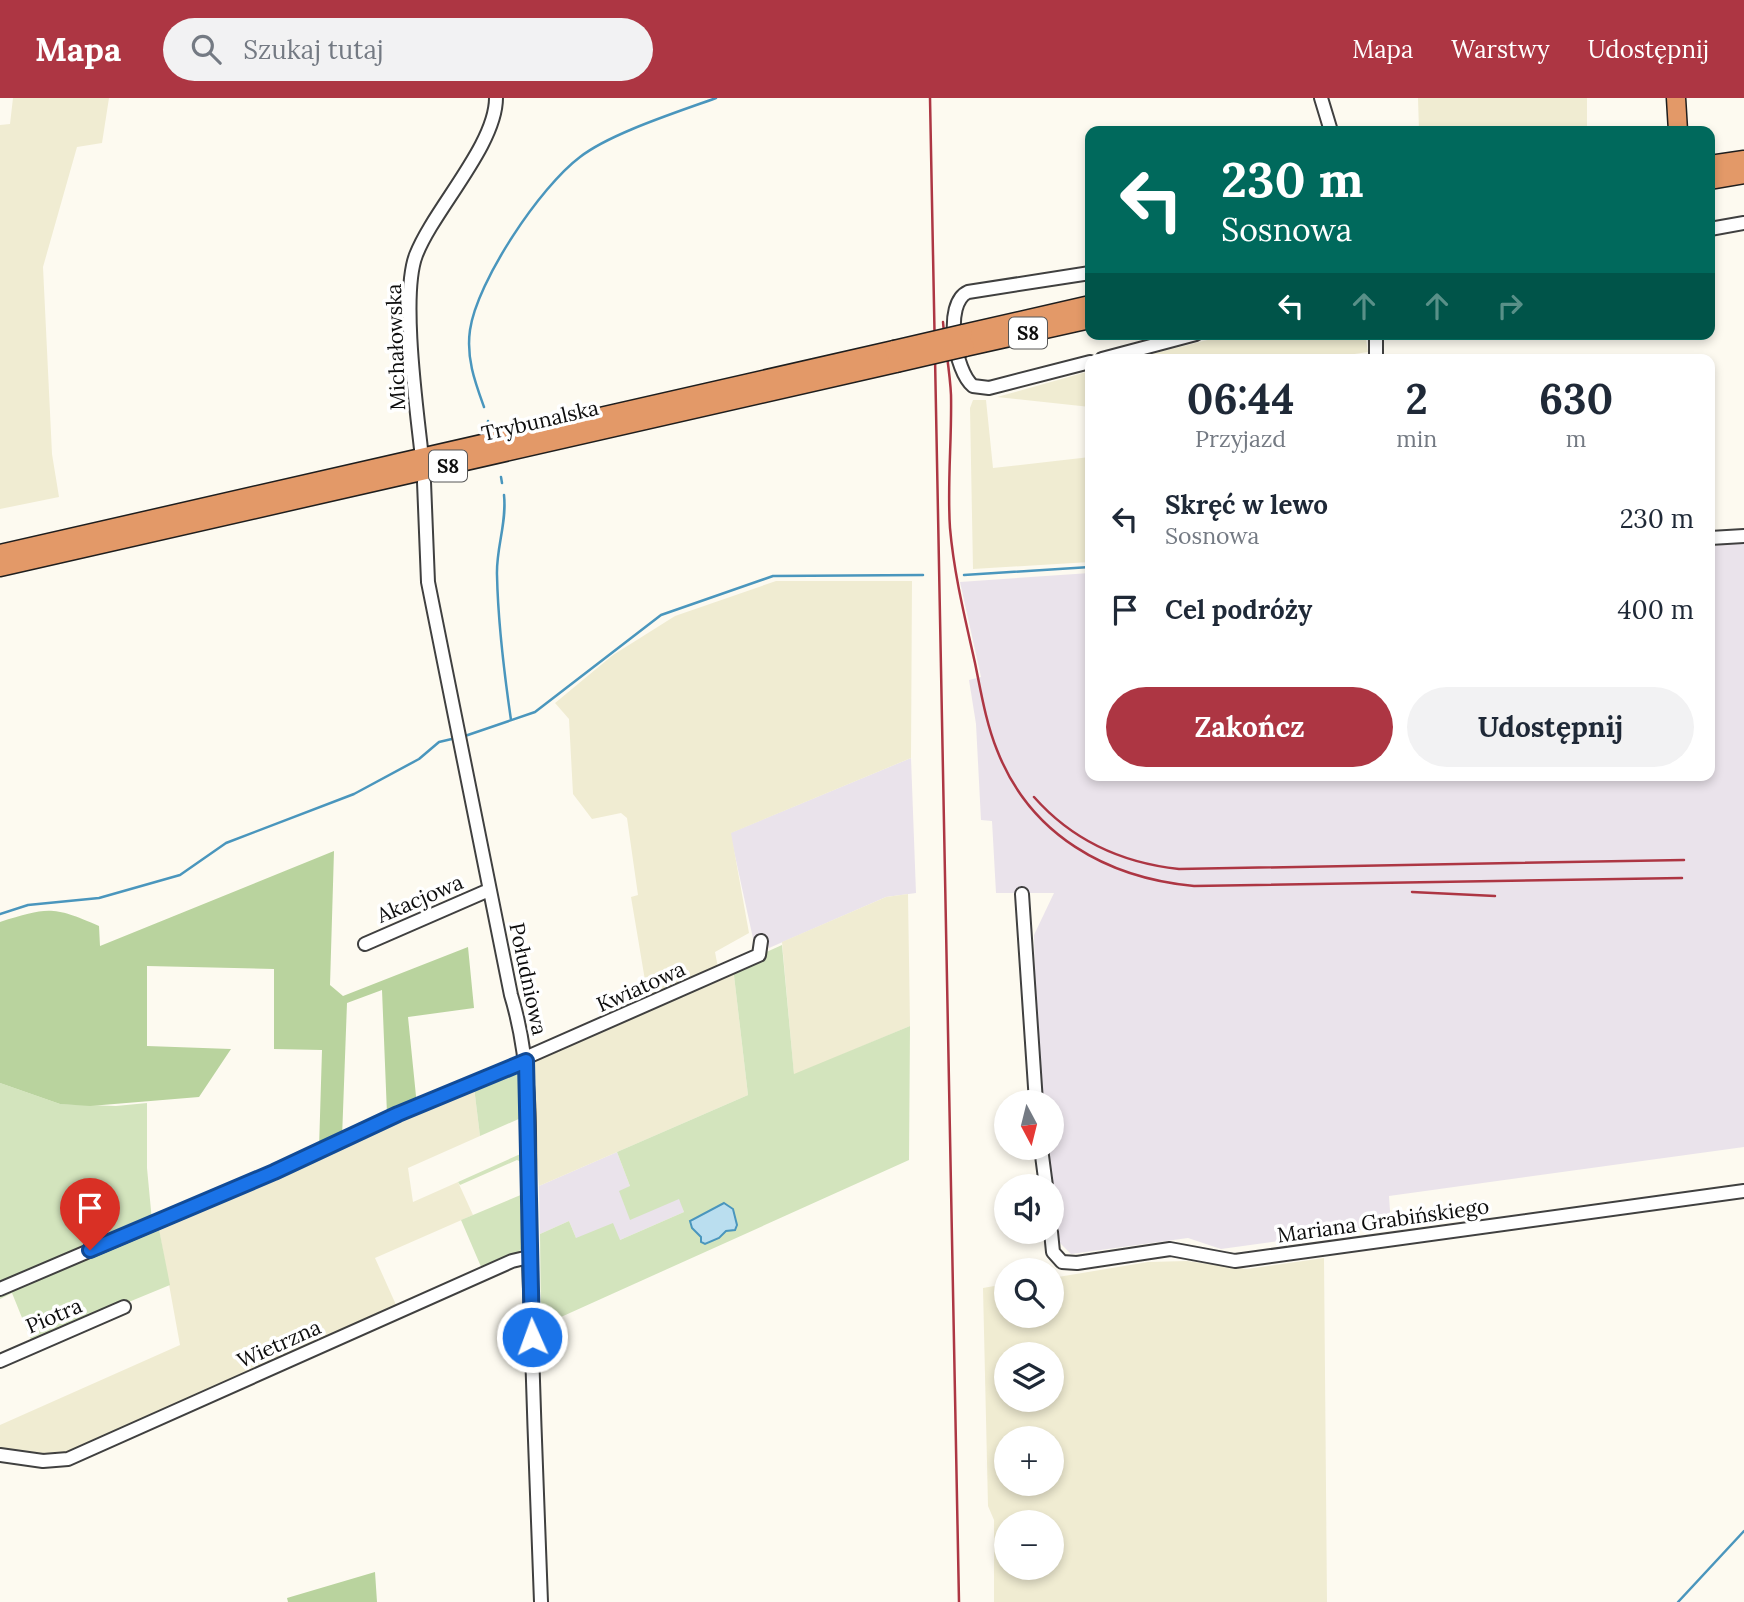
<!DOCTYPE html>
<html lang="pl">
<meta charset="utf-8">
<style>
body{margin:0;font-family:Lora,serif;background:#f2f2f3;color:#1f2937;height:100vh;display:flex;flex-direction:column;font-size:26px;white-space:nowrap}
*{box-sizing:border-box;margin:0}
p{font-size:23px;color:#747a83}
.icon{flex:none;width:38px;height:38px;fill:none;stroke:currentColor;stroke-width:2;stroke-linecap:round;stroke-linejoin:round}
.map{position:relative;flex:1;overflow:hidden}
.drawer{position:absolute;left:1085px;top:256px;width:630px;height:427px;display:flex;flex-direction:column;background:#fff;border-radius:14px;box-shadow:0 4px 10px #0003}
.drawer>*{flex:none}
.hud{position:absolute;left:1085px;top:28px;width:630px;height:214px;border-radius:14px;box-shadow:0 4px 10px #0003;background:#00695c;color:#fff;overflow:hidden}
.needle{width:46px;rotate:173deg}
.buttons{position:absolute;left:994px;top:992px;display:grid;gap:14px}
.buttons a{display:grid;place-items:center;width:70px;height:70px;border-radius:50%;background:#fff;box-shadow:0 4px 10px #0003;font-size:35px}
.pin{position:absolute;display:grid;place-items:center;width:60px;height:60px;color:#fff;margin:-72px -30px;border-radius:50% 50% 50% 0;rotate:-45deg;box-shadow:0 0 7px #0007}
.pin .icon{rotate:45deg}
.me{position:absolute;width:77px;margin:-38px;rotate:358deg;stroke-linejoin:round;filter:drop-shadow(0 0 5px #0008)}
.turn{display:flex;align-items:center;gap:24px;height:147px;padding:0 21px;font-size:32px}
.turn .icon{width:91px;height:91px;stroke-width:2.5}
.turn b{display:block;font-size:49px;line-height:60px}
.lanes{display:flex;align-items:center;height:66px;padding:0 21px;background:#0003;justify-content:center;gap:35px;direction:ltr}
.lanes .off{opacity:.35}
.eta{display:flex;justify-content:space-evenly;align-items:center;height:119px;text-align:center}
.eta b{font-size:42px;font-weight:700;line-height:49px}
.action{display:flex;gap:14px;margin-top:auto;padding:14px 21px}
.action a{flex:1;height:80px;border-radius:42px;background:#ad3643;color:#fff;font-size:28px;font-weight:700;line-height:80px;text-align:center}
.action a+a{background:#f2f2f3;color:#1f2937}
ul{padding:0;list-style:none}
li{display:flex;align-items:center;gap:21px;height:91px;padding:0 21px}
li div{flex:1}
li b{display:block;font-size:26px}
li em{font-style:normal}
header{display:flex;align-items:center;gap:42px;box-sizing:border-box;height:98px;padding:0 35px;background:#ad3643;color:#fff}
header strong{font-size:33px}
nav{display:flex;gap:38px;margin-inline-start:auto;font-size:24px}
.search{width:490px;height:63px;background:#f2f2f3;display:flex;align-items:center;gap:18px;box-sizing:border-box;padding:0 24px;border-radius:38px;color:#747a83;font-size:26px}
.map>svg:first-child{display:block}
.industrial{fill:#eae3eb}
.farmland{fill:#f0ecd2;fill-rule:evenodd}
.green{fill:#d3e4bd}
.forest{fill:#b9d39e}
.water{fill:#badeef;stroke:#4a96bd;stroke-width:2}
.lines{fill:none;stroke-linecap:round;stroke-linejoin:round}
.stream{stroke:#4a96bd;stroke-width:2.5}
.minor-casing{stroke:#404040;stroke-width:16}
.highway-casing{stroke:#1e1e1e;stroke-width:21}
.minor{stroke:#fff;stroke-width:12}
.highway{stroke:#e39968;stroke-width:18}
.rail{stroke:#ad3643;stroke-width:2.5}
.highway-bridge-casing{stroke:#1e1e1e;stroke-width:21;stroke-linecap:butt}
.highway-bridge{stroke:#e39968;stroke-width:18}
.route-casing{stroke:#114b97;stroke-width:18}
.route{stroke:#1a73e8;stroke-width:12}
.labels{text-anchor:middle;stroke-width:7;stroke-linejoin:round;paint-order:stroke}
.shield{fill:#fff;stroke:#565656;stroke-width:2}
.shield-label{font-size:19px;font-weight:bold;fill:#0d0d0d}
.street-label{font-size:21px;fill:#0d0d0d;stroke:#fff}
</style>
<header>
<strong>Mapa</strong>
<div class="search"><svg class="icon" aria-label="search" viewBox="0 0 24 24"><circle cx="10" cy="10" r="6"/><path d="M15 15l6 6"/></svg>Szukaj tutaj</div>
<nav><a>Mapa</a><a>Warstwy</a><a>Udostępnij</a></nav>
</header>
<div class="map">
<svg width="1744" height="1504" viewBox="0 0 1744 1504">
<rect width="100%" height="100%" fill="#fdfaf0"/>
<!-- industrial -->
<path class="industrial" d="M1744,445v604l-355,49 2,30 -170,23 -33,-11 -117,16 -11,-11 -12,-95h4v-46h-10l-6,-58 -2,-109 20,-42h-58l-4,-72 -11,-1 -5,-96 -7,-44 12,-3 -21,-95 130,-9v202h620v-229z
M911,660l5,135 -30,4 -117,51 -2,-8 -13,3 -24,-110z
M617,1054l13,34 50,13 4,13 -64,28 -44,-2 -7,-17 -29,13 -1,-48z"/>
<!-- farmland -->
<path class="farmland" d="M13,0h96l-7,45 -25,4 -34,120 9,187 7,43 -59,12v-384l10,-1z
M1418,0h169v33h-168z
M1231,236h134l3,18 -47,7h-189z
M1090,273v36l-93,-10z
M973,302h13l7,68 97,-11v105l-117,7 -3,-161z
M776,483h136l-1,177 -180,75 18,100 -34,19 4,21 14,-6 15,128 -209,91 -9,-119 12,-12 107,-51 -18,-107 7,-2 -11,-77 -6,-5 -29,6 -19,-25 -4,-75 -14,-16 58,-48 62,-39z
M908,796l2,132 -116,49 -12,-133 104,-45z
M474,989l6,49 -72,32 5,34 45,-20 15,33 -98,43 22,49 -333,146 -23,2 -41,-6v-24l180,-80 -22,-121z
M1324,1160l3,344h-333v-82l-6,-14 -5,-218 23,-4v32h46v-38l96,-16 39,-1 60,8zM1006,1256h46v46h-46zM1052,1340v46h-46v-46zM1052,1424v46h-46v-46z"/>
<!-- green -->
<path class="green" d="M782,847l12,129 116,-48 -1,134 -368,166 -1,-92 29,-13 7,17 37,-15 7,17 64,-28 -5,-13 -49,21 -11,-29 11,-5 -13,-34 131,-57 -15,-128z
M513,972h8l4,77h-3l-1,-29 -41,18 -6,-49z
M0,985l60,21 56,2 31,-3v65l5,53 -152,64z
M525,1054v92l-8,10 -35,15 -21,-49 62,-26v-31l-6,-3 -57,25 -2,-3z
M158,1126l12,61 -170,70 31,-15 -19,-47 -12,6v-6z"/>
<!-- forest -->
<path class="forest" d="M334,753l-4,134 13,11 125,-49 6,61 -66,9 9,89 -30,8 -5,-124 -35,13 -5,135 -23,11 3,-99 -48,-1v-80l-127,-3v80l84,3 -32,48 -109,9 -30,-2 -60,-21v-161c48,-15 53,-16 99,4l1,20z
M375,1474l2,30h-89l-1,-4z"/>
<!-- water -->
<path class="water" d="M724,1105l9,6 4,16 -2,5 -9,1 -7,7 -14,6 -4,-2v-5l-9,-9 -2,-7z"/>
<g class="lines">
<!-- stream -->
<path class="stream" d="M484,309c-9,-25 -18,-49 -14,-77 7,-49 70,-143 110,-173 31,-24 98,-45 136,-59
M488,323v3
M501,379l1,6
M504,397c3,28 -8,53 -7,80 1,49 7,97 14,145
M964,477l126,-8
M462,639l73,-25 126,-97 112,-39 150,-1
M0,816l28,-9 71,-7 81,-23 46,-32 128,-49 65,-35 20,-17 17,-4
M1678,1504l66,-71"/>
<defs>
<path id="minor" d="M1321,0l10,33
M1710,131l34,-6
M1090,175l-122,19c-25,11 -13,80 5,94l16,2 101,-26
M1376,236v25
M1102,261l94,-25
M421,351c-5,-45 -20,-155 -5,-194 18,-46 80,-110 80,-157
M424,384l4,100 83,413c26,85 16,175 18,263 3,115 8,229 12,344
M1710,440l34,-2
M1022,796l14,208
M365,846l124,-54
M525,960l234,-103 2,-14
M1041,1050l5,38
M1051,1134l2,20 9,10 15,1 93,-14 65,12 509,-70
M0,1191l274,-117 124,-58 128,-53
M0,1263l124,-54
M0,1357l43,6 25,-2 444,-198 17,-4"/>
<path id="highway" d="M1676,0l2,33
M1710,67l34,-5
M1710,82l34,-6
M963,236l127,-29
M965,249l125,-28
M0,456l894,-204
M0,469l896,-204"/>
</defs>
<!-- minor casing -->
<use href="#minor" class="minor-casing"/>
<!-- highway casing -->
<use href="#highway" class="highway-casing"/>
<!-- minor -->
<use href="#minor" class="minor"/>
<!-- highway -->
<use href="#highway" class="highway"/>
<!-- rail -->
<path class="rail" d="M930,0l29,1504
M943,224c2,25 7,49 8,73 1,45 -4,89 -1,133 4,46 15,90 25,135 6,29 11,60 22,87 33,85 110,128 197,136l488,-8
M1034,699c38,43 89,66 145,72l505,-9
M1412,794l83,4"/>
<defs>
<path id="highway-bridge" d="M894,252l69,-16
M896,265l69,-16"/>
</defs>
<!-- highway-bridge casing -->
<use href="#highway-bridge" class="highway-bridge-casing"/>
<!-- highway-bridge -->
<use href="#highway-bridge" class="highway-bridge"/>
</g>
<g class="lines">
<defs>
<path id="route" d="M90,1152l184,-78 124,-58 128,-53 6,276"/>
</defs>
<!-- route casing -->
<use href="#route" class="route-casing"/>
<!-- route -->
<use href="#route" class="route"/>
</g>
<g class="labels">
<!-- shield labels -->
<g class="shield">
<rect x="1009" y="219.5" width="38" height="31" rx="5"/>
<rect x="429" y="352.5" width="38" height="31" rx="5"/>
</g>
<g class="shield-label">
<text x="1028" y="242">S8</text>
<text x="448" y="375">S8</text>
</g>
<!-- street labels -->
<g class="street-label">
<text transform="translate(396 249) rotate(-92)" y="7">Michałowska</text>
<text transform="translate(540 323) rotate(-13)" y="7">Trybunalska</text>
<text transform="translate(420 801) rotate(-23)" y="7">Akacjowa</text>
<text transform="translate(528 881) rotate(78)" y="7">Południowa</text>
<text transform="translate(641 889) rotate(-24)" y="7">Kwiatowa</text>
<text transform="translate(1383 1123) rotate(-8)" y="7">Mariana Grabińskiego</text>
<text transform="translate(54 1218) rotate(-23)" y="7">Piotra</text>
<text transform="translate(279 1246) rotate(-24)" y="7">Wietrzna</text>
</g>
</g>
</svg>
<div class="buttons">
<a><svg class="needle" viewBox="-14 -14 28 28"><path d="M0-13l5 13h-10z" fill="#e53935"/><path d="M0 13l5-13h-10z" fill="#747a83"/></svg></a>
<a><svg class="icon" aria-label="sound" viewBox="0 0 24 24"><path d="M4 9h4l5-4v14l-5-4H4zM17 9q2 3 0 6"/></svg></a>
<a><svg class="icon" aria-label="search" viewBox="0 0 24 24"><circle cx="10" cy="10" r="6"/><path d="M15 15l6 6"/></svg></a>
<a><svg class="icon" aria-label="layers" viewBox="0 0 24 24"><path d="M12 4l9 5-9 5-9-5zM3 14l9 5 9-5"/></svg></a>
<a>+</a>
<a>−</a>
</div>
<div class="pin" style="left:90px;top:1152px;background:#d93025"><svg class="icon" aria-label="arrive" viewBox="0 0 24 24"><path d="M6 21V4h12l-3 4 3 4H6"/></svg></div>
<svg class="me" style="left:532px;top:1239px" viewBox="-20 -20 40 40"><circle r="17" fill="#1a73e8" stroke="#fff" stroke-width="3"/><path d="M0-11L8 9 0 5-8 9z" fill="#fff"/></svg>
<div class="hud">
<div class="turn"><svg class="icon" aria-label="left" viewBox="0 0 24 24"><path d="M17 20v-9H6M10 6l-5 5 5 5"/></svg><div><b>230 m</b>Sosnowa</div></div>
<div class="lanes"><svg class="icon" aria-label="left" viewBox="0 0 24 24"><path d="M17 20v-9H6M10 6l-5 5 5 5"/></svg><svg class="icon off" aria-label="ahead" viewBox="0 0 24 24"><path d="M12 20V5M6 11l6-6 6 6"/></svg><svg class="icon off" aria-label="ahead" viewBox="0 0 24 24"><path d="M12 20V5M6 11l6-6 6 6"/></svg><svg class="icon off" aria-label="right" viewBox="0 0 24 24"><path d="M7 20v-9h11M14 6l5 5-5 5"/></svg></div>
</div>
<section class="drawer">
<div class="eta">
<div><b>06:44</b><p>Przyjazd</p></div>
<div><b>2</b><p>min</p></div>
<div><b>630</b><p>m</p></div>
</div>
<ul>
<li><svg class="icon" aria-label="left" viewBox="0 0 24 24"><path d="M17 20v-9H6M10 6l-5 5 5 5"/></svg><div><b>Skręć w lewo</b><p>Sosnowa</p></div><em>230 m</em></li>
<li><svg class="icon" aria-label="arrive" viewBox="0 0 24 24"><path d="M6 21V4h12l-3 4 3 4H6"/></svg><div><b>Cel podróży</b></div><em>400 m</em></li>
</ul>
<div class="action"><a>Zakończ</a><a>Udostępnij</a></div>
</section>
</div>
